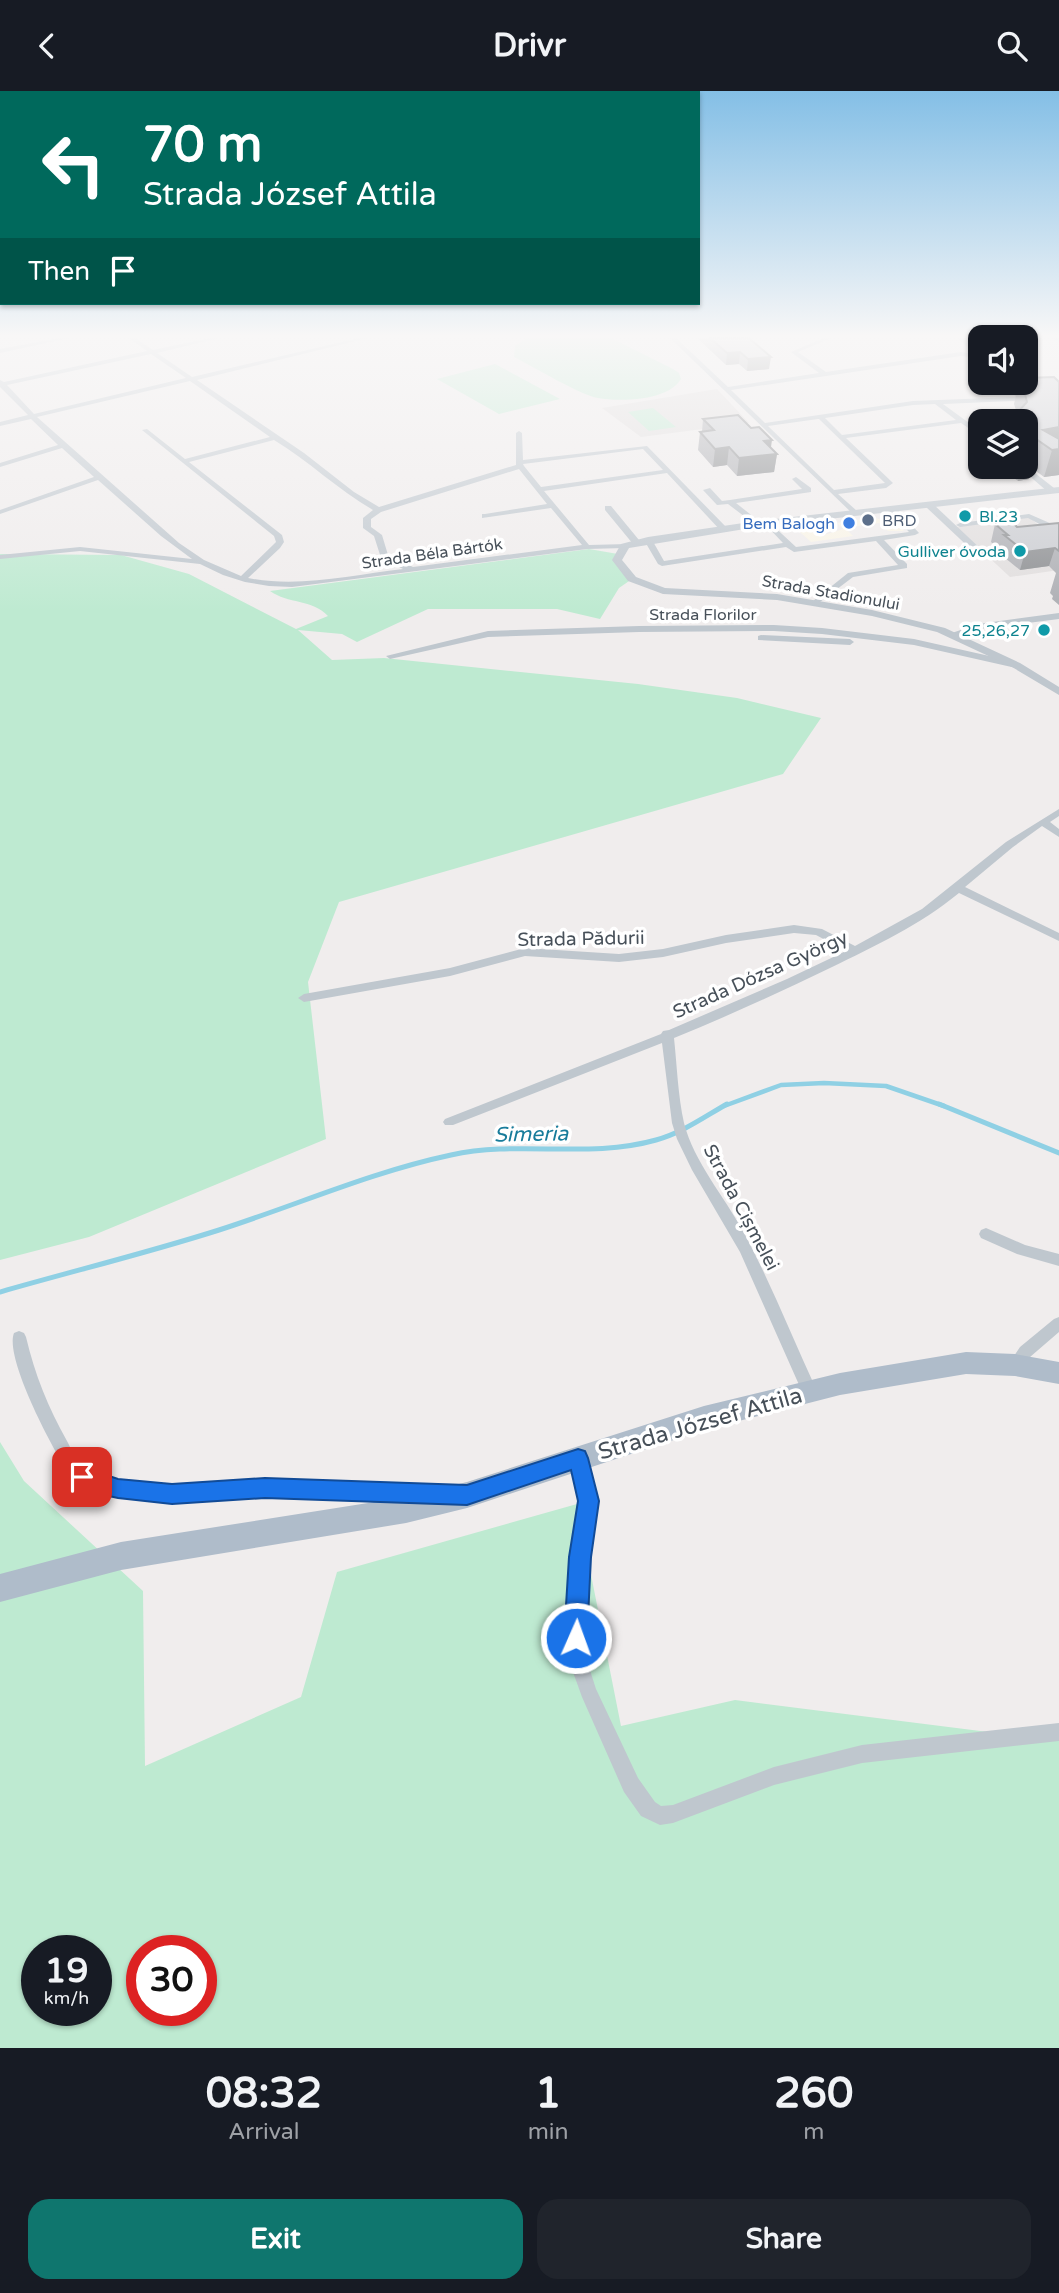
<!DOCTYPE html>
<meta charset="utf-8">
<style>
body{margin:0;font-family:"Varela Round",sans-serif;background:#20242c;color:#f1f3f6;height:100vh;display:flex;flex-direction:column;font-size:26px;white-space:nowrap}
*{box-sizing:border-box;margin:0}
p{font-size:23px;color:#9ea1a6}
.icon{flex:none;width:38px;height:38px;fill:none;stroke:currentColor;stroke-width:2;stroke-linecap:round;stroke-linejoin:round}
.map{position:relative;height:1957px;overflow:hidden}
.panel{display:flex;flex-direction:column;background:#171b24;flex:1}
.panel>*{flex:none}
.guide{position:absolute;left:0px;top:0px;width:700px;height:214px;box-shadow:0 2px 5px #0004;background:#00695c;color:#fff;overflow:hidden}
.tools{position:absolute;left:968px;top:234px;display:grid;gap:14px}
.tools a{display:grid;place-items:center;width:70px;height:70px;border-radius:14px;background:#171b24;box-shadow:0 2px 5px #0004;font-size:35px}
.speed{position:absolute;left:21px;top:1844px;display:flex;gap:14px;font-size:35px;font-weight:700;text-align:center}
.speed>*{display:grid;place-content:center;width:91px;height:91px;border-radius:50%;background:#171b24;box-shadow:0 2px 5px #0004;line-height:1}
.speed small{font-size:18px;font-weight:400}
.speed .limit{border:10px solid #d22;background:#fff;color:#111}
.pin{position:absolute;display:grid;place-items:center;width:60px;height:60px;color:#fff;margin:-30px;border-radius:14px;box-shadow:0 4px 10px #0006}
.me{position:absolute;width:77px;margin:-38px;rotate:2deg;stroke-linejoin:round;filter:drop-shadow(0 0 5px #0008)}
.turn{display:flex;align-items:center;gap:24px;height:147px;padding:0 28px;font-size:32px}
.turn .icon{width:91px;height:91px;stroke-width:2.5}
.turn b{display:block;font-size:49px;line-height:60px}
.then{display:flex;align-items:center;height:66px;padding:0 28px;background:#0003;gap:14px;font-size:26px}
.eta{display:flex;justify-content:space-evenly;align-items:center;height:119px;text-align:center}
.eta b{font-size:42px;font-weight:700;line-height:49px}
.button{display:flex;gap:14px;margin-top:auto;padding:14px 28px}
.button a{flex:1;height:80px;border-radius:21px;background:#0f766e;color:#fff;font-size:28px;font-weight:700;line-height:80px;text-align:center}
.button a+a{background:#20242c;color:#f1f3f6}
header{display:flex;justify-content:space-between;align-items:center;height:91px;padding:0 28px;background:#171b24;font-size:32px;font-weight:700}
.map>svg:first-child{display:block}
.commercial{fill:#faf5e7}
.education{fill:#e1dede}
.green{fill:#beead1;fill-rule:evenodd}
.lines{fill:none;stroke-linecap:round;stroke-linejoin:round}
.stream-far1{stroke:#8fd0e4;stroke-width:4.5}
.stream{stroke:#8fd0e4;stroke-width:5}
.minor{fill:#bfc7ce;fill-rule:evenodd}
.tertiary{fill:#bfc7ce;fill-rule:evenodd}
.primary{fill:#afbcca;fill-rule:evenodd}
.wall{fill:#aeafb4}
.shaded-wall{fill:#8d8f92}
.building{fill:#caccd1;stroke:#8d8f92;stroke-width:2}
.route{fill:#1a73e8;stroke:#114b97;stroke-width:2}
.culture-dot{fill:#0f9aa8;stroke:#fff;stroke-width:2.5}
.service-dot{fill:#5c6f8a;stroke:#fff;stroke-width:2.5}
.shop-dot{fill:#3f7fe0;stroke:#fff;stroke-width:2.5}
.labels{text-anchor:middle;stroke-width:7;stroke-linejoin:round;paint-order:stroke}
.far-culture-label{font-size:16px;fill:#0d838f;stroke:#fff;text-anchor:end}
.far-service-label{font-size:16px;fill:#4e5e75;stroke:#fff;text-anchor:start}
.far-shop-label{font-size:16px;fill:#366cbe;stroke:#fff;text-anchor:end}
.far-street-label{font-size:16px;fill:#475059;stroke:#fff}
.street-label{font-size:19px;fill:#475059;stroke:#fff}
.water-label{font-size:21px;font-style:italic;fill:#187c9b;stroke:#fff}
.near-street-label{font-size:23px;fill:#475059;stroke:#fff}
</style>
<header><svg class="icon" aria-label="back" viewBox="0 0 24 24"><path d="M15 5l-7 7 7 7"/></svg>Drivr<svg class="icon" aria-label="search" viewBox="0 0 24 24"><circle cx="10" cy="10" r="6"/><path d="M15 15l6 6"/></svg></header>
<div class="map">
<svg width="1059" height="1957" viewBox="0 0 1059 1957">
<rect width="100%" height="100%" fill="#f0eded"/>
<!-- commercial -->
<path class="commercial" d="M875,426l3,2 11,-1 15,13h-16l-9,-8 -34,5 8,8 -42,6 -20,-18 24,2 9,9 19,-6 -6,-6z"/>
<!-- education -->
<path class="education" d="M717,298l32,34 -108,14 -39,-29z
M1029,426l30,25v28l-49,7 -54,-50z"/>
<!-- green -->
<path class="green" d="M527,247h84l62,31 6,4 2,6c-13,22 -61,23 -83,19 -18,-3 -64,-31 -84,-41l1,-11z
M495,273l65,35 -61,15 -62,-35z
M653,317l23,19 -27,4 -21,-19z
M589,458l29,5 14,25 -13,9 -19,31 -43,-10h-129l-71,33 -15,-8 -44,-4 34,30 52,-2 254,26 99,14 84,20 -38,56 -444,128 -31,80 18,157 -237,98 -89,23v-706l121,1 68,19 107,55 32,-13c-16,-17 -40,-12 -58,-25z
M0,1351l24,39 119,110 2,175 156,-69 36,-125 240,-68 44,222 114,-26 324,41v307h-1059zM37,1860h59v60h-59zM142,1860h59v60h-59z"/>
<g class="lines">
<!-- stream-far1 -->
<path class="stream-far1" d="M724,1015l57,-21 43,-2 62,3 58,20"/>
<!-- stream -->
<path class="stream" d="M939,1013l120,49
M0,1201c73,-21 147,-39 219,-62 78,-25 152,-58 232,-75 68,-15 138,4 205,-15 26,-7 48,-23 71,-36"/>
<!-- minor -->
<path class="minor" d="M59,247h10l-69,15v-4z
M129,247h6l18,12 57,-12h9l-62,15 35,24 167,-39h9l-171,42 107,73 50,39 25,15 137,-42v-32l3,-2 3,2 1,27 124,-14 81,83 -7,2 -54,-58 -123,18 45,54 39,-1 1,2 -4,2 -38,1 -295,38 -23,-1 -24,-4 -22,-7 -23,-11 -120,-13 -80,8v-4l80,-8 112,12 -31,-23 -63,-56 -98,34v-4l94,-33 -32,-29 -62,19v-4l58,-18 -27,-26 -31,7v-4l28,-7 -28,-28v-7l4,2 143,-31zM151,263l35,24 -152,36 -27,-29zM190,290l80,56 -85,22 -38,-30 -5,1 132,106 2,6 -2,2 -33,32 -37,-16 -25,-17 -142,-126zM274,349c35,21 64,50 99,70l-10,8v10l11,8 7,22 22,11c-51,6 -104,19 -155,9l32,-30 4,-6 -2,-7 -93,-73zM643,358l20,21 -122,17 -17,-21 -1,-2zM519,378l28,35 -62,10h-3v4l69,-10 31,37 -169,22 -25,-12 -6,-20 -11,-8v-8l10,-7z
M670,247h6l52,49 91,-14 -28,-21 33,-14h7l-33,14 28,20 135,-20 14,2 -17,-16h6l16,14v6l-19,-2 -230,34 34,33 148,-22 103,-4 -12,-14h7l12,14 36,-2v4l-116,5 37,27v5l-19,-13 -115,15 47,45 -7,5 -48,6 19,17v4h-3zM935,313l21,16 -114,15 -17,-17 88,-13zM818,328h1l66,64 -51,7 -66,-64z
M1026,375l28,22v4h-6l-29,-25z
M796,386l15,11v4l-75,11 24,19v4h-3l-29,-22 -11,1 -14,-15 7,-2 12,13 8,-1 72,-11 -10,-10z
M926,412h6l51,48v4h-6l-51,-48z
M605,415h6l28,34v4h-6l-28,-34z
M889,416h6l24,26 -4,2 -31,5 23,24v4l-54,9 -37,28 -4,-2 1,-2 35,-28 50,-8 -22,-24 -82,11 -8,-5 -124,19 -4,-2 -14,-24 7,-2 13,23 119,-18 -19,-20 4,-2 28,26 113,-15 -20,-21z
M1029,423l23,10 7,1v4l-12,-1 -19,-10 -68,9 -4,-2 4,-2z
M1059,522v6l-80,10 -26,8 -4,-3 29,-10z
M774,534l48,3 92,11 102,23 4,3 -4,3 -102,-23 -92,-11 -48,-3 -135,1 -151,5 -98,22 -4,-3 102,-25 151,-5z
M761,544l89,4 4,3 -4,3 -92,-5v-4z
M1059,718v7l-9,6 9,7v8l-17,-11 -29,21 -48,40 94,46v8l-100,-48c-39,32 -84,53 -129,75 -52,25 -104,49 -156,70 3,28 4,58 10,85 10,39 40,73 59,108 28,52 49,106 74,160l-3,5 -5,2 -5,-2 -64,-144 -48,-82 -15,-31 -5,-16 -10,-80 -209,82h-8l-2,-3 2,-3 216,-85 2,-3 6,-1 118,-51 59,-28 -30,-16 -22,-2 -68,10 -63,14 -44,5 -94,-6 -75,20 -146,26 -6,-4 6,-4 146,-26 75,-20 94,6 44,-5 63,-14 68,-10 28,4 33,17 67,-37 84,-67z
M986,1137l39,17 34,9v12l-42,-12 -36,-16 -2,-4 2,-4z
M1059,1226v15l-29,25 -10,13 -5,2 -5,-2 -2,-5 12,-18 34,-28z
M19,1240l5,2 2,4c9,38 22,70 41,104 5,10 11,23 21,30 36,26 153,9 200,9 51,0 103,2 154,5l6,3 2,5 -2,5 -6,3c-51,-4 -103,-6 -154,-6 -53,1 -181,22 -218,-20 -16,-23 -66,-117 -56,-142z
M578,1360l6,2 2,5 11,43 -9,56 -4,55 3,49 9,28 42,89 17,24 6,4 12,-1 101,-38 88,-22 197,-22v18l-197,22 -88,22 -101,38 -13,2 -19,-9 -17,-24 -42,-95 -13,-36 -1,-49 4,-55 9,-56 -11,-43 2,-5z"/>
<!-- tertiary -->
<path class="tertiary" d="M1053,247h6v4z
M1059,396v6l-302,34 -128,21 -7,12 14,17 29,11 112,6 95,16 73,18 75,35 39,24v8l-47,-28 -75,-35 -65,-16 -95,-16 -114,-6 -35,-13 -16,-21 9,-16 27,-7 109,-16z"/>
<!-- primary -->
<path class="primary" d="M966,1261l49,2 44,8v22l-44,-8 -49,-2 -126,21 -136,35 -237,78 -61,15 -285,47 -121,32v-28l121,-32 285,-45 61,-15 237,-76 136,-33z"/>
</g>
<!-- wall -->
<path class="wall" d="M697,247h52l20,31 -22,2 -8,-7 -13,1z
M1059,291v93l-15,2 -12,-9 -3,11 -11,2 -19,-14h27v-45h-46v32l-11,-8 6,-26 42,-7 -3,-9 5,-21z
M703,328l48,9 26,26 -3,18 -37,4 -10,-11 -14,2 -15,-17 2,-18h2z
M1059,432v82l-7,-6 1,-3 -3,-3 6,-20 -7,-7 -29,4 -21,-17 1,-3 -9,-8 4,-18 22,3z"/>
<!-- shaded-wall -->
<path class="shaded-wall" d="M740,261l-1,12 -13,1 1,-12z
M771,266l-2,12 -22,2 1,-12z
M1059,336v48l-15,2 8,-27 -9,-20z
M1033,346l-5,16 8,-1 -7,27 -11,2 3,-14h5v-27z
M772,349l-2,14h7l-3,18 -37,4 2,-18 25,-17z
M729,356l-2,18 -14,2 2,-18z
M1055,457l-6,18 -29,4 5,-18z"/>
<!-- building -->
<path class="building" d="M710,247h39l22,19 -23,2 -8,-7 -13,1z
M1054,286l5,5v45l-16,3 16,9v10l-7,1 -19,-13 -7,3v-18h-46v1l-5,-3 43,-8 9,-10 -5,-19h4v-5z
M738,324l13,13 8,-1 13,13 -8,1 13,13 -38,4 -10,-11 -14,2 -15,-17 14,-2 -11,-11z
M1026,351l10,10 -10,2z
M1012,431l5,5 42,-4v28l-4,-3 -30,4 -21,-17h4l-13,-11z"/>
<!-- sky -->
<linearGradient id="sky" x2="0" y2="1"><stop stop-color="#84bfe6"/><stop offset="0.47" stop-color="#f8f7f7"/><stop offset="1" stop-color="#f8f7f7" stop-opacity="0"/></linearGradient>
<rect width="1059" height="521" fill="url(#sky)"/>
<!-- route -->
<path class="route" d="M578,1358l7,2 3,7 11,43 -8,56 -4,81 -4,8 -7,3 -8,-3 -4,-8 5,-81 9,-56 -7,-31 -104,35 -202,-7 -93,6 -54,-6 -23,-5 -20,-10 -3,-6 3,-7 7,-3 36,12 54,5 93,-6 202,7z"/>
<!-- markers -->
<g class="culture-dot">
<circle cx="965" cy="425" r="7"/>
<circle cx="1020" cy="460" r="7"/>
<circle cx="1044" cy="539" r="7"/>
</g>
<circle class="service-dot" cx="868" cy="429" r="7"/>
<circle class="shop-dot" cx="849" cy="432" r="7"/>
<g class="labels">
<!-- far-culture labels -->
<g class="far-culture-label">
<text x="979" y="431" text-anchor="start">Bl.23</text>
<text x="1006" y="466">Gulliver óvoda</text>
<text x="1030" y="545">25,26,27</text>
</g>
<!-- far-service labels -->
<g class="far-service-label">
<text x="882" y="435">BRD</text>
</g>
<!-- far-shop labels -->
<g class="far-shop-label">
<text x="835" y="438">Bem Balogh</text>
</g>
<!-- far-street labels -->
<g class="far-street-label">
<text transform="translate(432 462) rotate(-8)" y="6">Strada Béla Bártók</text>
<text transform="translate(831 501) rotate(10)" y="6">Strada Stadionului</text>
<text x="703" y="529">Strada Florilor</text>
</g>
<!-- street labels -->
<g class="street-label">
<text transform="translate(581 847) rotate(-1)" y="7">Strada Pădurii</text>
<text transform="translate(760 883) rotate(-24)" y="7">Strada Dózsa György</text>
<text transform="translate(742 1116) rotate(62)" y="7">Strada Cișmelei</text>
</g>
<!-- water labels -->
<g class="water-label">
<text transform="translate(531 1043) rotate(-1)" y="7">Simeria</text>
</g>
<!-- near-street labels -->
<g class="near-street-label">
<text transform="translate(700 1332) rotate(-16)" y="8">Strada József Attila</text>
</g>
</g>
</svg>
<div class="tools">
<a><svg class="icon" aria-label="sound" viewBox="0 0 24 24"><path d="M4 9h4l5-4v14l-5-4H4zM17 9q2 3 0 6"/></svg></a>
<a><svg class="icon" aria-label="layers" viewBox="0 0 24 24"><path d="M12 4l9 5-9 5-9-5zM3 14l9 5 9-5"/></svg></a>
</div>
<div class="speed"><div>19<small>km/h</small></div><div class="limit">30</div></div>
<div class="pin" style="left:82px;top:1386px;background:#d93025"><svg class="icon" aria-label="arrive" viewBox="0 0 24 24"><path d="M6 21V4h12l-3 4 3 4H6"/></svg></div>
<svg class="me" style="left:576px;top:1547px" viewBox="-20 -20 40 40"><circle r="17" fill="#1a73e8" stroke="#fff" stroke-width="3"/><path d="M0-11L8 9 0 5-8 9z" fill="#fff"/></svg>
<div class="guide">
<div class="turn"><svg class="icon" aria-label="left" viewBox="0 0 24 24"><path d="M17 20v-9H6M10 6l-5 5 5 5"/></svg><div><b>70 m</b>Strada József Attila</div></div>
<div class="then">Then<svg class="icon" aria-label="arrive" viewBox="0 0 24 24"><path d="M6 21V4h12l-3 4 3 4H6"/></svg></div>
</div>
</div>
<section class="panel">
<div class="eta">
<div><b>08:32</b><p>Arrival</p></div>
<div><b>1</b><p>min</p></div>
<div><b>260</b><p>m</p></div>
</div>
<div class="button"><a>Exit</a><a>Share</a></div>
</section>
